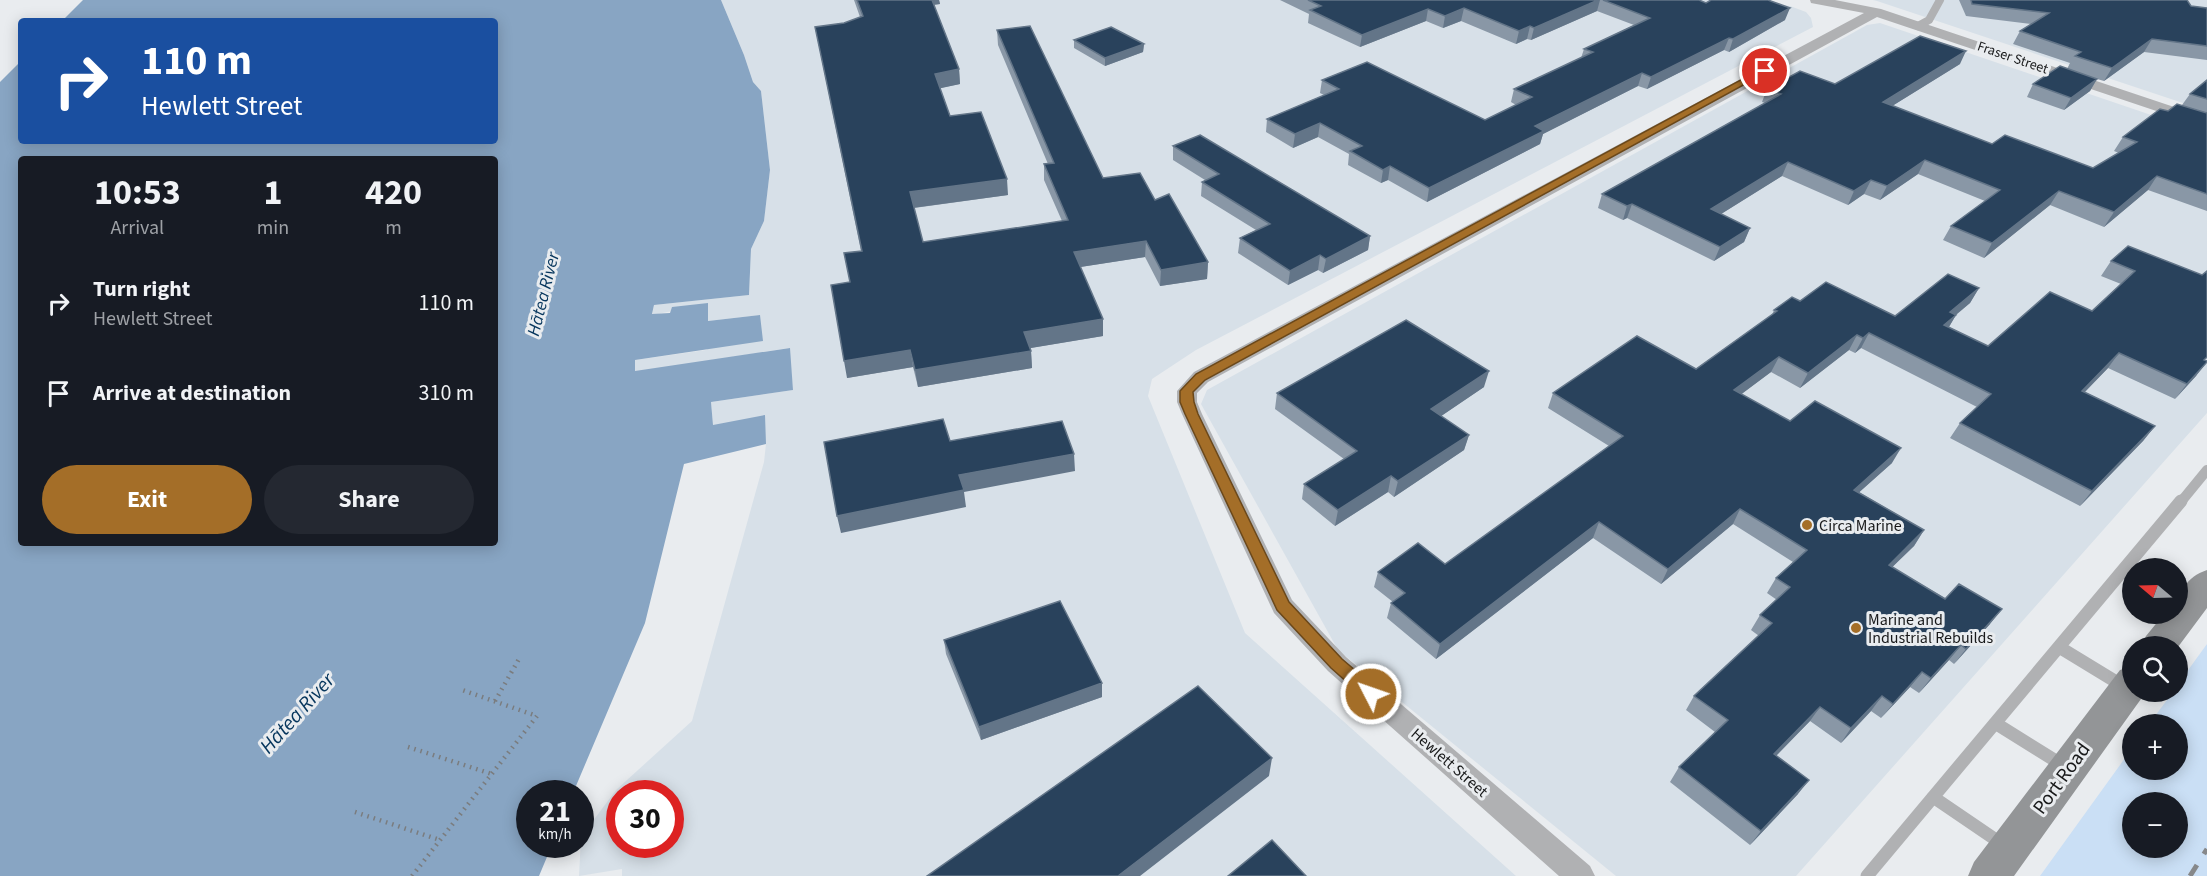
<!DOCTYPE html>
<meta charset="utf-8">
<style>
body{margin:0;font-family:"Source Sans 3",sans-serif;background:#242831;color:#f1f3f6;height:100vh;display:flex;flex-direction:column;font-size:22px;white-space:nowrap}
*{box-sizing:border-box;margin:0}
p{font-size:20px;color:#9ea1a6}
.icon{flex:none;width:33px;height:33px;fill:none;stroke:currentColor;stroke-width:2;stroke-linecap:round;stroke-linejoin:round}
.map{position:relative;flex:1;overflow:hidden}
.panel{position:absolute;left:18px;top:156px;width:480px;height:390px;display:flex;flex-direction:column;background:#171b24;border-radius:6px;box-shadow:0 3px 15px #0003}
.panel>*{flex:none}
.top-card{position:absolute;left:18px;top:18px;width:480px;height:126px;border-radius:6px;box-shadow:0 3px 15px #0003;background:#1a4fa0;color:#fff;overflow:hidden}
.needle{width:39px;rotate:289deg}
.tools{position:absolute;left:2122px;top:558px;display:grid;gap:12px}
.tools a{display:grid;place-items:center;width:66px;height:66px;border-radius:50%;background:#171b24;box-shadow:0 3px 15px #0003;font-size:30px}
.speed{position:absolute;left:516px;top:780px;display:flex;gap:12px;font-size:30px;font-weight:700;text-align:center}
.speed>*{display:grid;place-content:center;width:78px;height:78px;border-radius:50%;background:#171b24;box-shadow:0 3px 15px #0003;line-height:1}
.speed small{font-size:15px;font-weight:400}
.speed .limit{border:9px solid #d22;background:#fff;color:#111}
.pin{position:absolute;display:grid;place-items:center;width:51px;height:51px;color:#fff;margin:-26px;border:3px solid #fff;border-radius:50%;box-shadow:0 2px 6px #0007}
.me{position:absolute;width:66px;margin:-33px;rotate:311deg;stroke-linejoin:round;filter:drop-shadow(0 0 4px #0008)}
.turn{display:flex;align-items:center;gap:21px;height:126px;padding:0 24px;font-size:27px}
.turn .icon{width:78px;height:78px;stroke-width:2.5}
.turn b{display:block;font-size:42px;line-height:51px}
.eta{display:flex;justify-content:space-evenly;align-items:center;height:102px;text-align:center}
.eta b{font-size:36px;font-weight:700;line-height:42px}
.button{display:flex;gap:12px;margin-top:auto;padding:12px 24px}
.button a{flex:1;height:69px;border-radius:36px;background:#a46e28;color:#fff;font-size:24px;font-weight:700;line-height:69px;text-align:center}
.button a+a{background:#242831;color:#f1f3f6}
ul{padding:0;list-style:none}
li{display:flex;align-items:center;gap:18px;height:90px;padding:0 24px}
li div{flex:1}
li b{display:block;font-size:22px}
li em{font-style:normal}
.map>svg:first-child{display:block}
.built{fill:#d7e0e8;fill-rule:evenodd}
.green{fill:#cadff5;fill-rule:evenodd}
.water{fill:#88a5c3;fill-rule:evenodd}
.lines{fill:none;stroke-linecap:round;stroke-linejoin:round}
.path{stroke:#7a7c7e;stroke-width:4.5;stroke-dasharray:1.5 5;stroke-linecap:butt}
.lane-far2{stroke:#b0b1b3;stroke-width:8}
.lane-far1{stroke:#b0b1b3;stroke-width:10}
.lane{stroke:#b0b1b3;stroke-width:13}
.street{fill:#b0b1b3;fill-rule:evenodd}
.secondary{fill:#939597;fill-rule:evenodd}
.rail{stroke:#86888a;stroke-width:5;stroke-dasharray:13 13;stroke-linecap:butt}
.wall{fill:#8997a6}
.shaded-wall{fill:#637588}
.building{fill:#29425c;stroke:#637588;stroke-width:1.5}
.route{fill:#a46e28;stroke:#6b481a;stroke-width:1.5}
.poi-dot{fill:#a46e28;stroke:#e9ecef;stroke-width:2}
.labels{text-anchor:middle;stroke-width:6;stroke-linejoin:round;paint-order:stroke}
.far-street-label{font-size:14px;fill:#18191a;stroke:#e9ecef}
.poi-label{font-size:16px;fill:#18191a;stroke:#e9ecef;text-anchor:start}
.street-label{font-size:16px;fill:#18191a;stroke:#e9ecef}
.water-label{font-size:18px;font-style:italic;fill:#05355c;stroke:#e9ecef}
.near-street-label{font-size:20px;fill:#18191a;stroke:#e9ecef}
.near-water-label{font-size:21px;font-style:italic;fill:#05355c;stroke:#e9ecef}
</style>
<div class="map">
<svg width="2207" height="876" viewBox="0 0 2207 876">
<rect width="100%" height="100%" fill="#e9ecef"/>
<!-- built -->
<path class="built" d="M721,0h1021l48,6 16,6 5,6 2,9 -617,323 -44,29 -4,17 97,237 271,243h-894v-7l-43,7 2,-39 35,-47 76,-69 72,-259 2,-18 -53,-19 -2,-23 82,-12 -4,-42 -154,24v-12l71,-10 54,-35 -52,6v-17l-56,11 2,-10 95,-10 2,-46 13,-28 6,-51 -9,-79 -8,-9 -9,-27zM620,794h50v50h-50z
M1873,0h334v111l-330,-110z
M1880,23l327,111v279l-411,463h-180l-278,-226 -137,-246 6,-14 660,-365z"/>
<!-- green -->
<path class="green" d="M2207,644v232h-167l93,-129v23h45v-46h-29l24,-32h5v-8zM2133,802h45v46h-45z"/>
<!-- water -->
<path class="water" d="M83,0h638l23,55 9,27 8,9 9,79 -6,51 -13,28 -2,46 -95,10 -2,9 18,-1 2,-6 36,-4v18l52,-6 3,26 -128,19v11l155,-23 3,42 -82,12 2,23 52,-10 1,29 -82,20 -39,159 -72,170 -43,1v50l22,1 -13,31h-539v-794l21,-21v80h474v-120h-433zM21,159h474v384h-474z"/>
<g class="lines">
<!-- path -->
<path class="path" d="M495,701l24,-42
M408,747l84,27
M355,812l85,28
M412,876l125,-160 -78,-27"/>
<!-- lane-far2 -->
<path class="lane-far2" d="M1918,26l11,-6 11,-20"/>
<!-- lane-far1 -->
<path class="lane-far1" d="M2180,503l27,-33"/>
<!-- lane -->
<path class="lane" d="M2059,647l64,39
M1995,723l69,43
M1933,797l72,49
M1867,876l314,-375"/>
<!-- street -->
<path class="street" d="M1810,0h25l46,9 326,109v10l-330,-111 -669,365 -11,11v9l5,12 90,186 54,57 244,209 5,10h-36l-231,-205 -54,-58 -92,-199 -5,-12v-11l17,-19 670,-359 -53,-10z"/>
<!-- secondary -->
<path class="secondary" d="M2207,570v38l-29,39 -37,-1 5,-10 18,-22h14c0,-22 8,-37 29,-44z
M2133,666v26h13l-132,184h-46l6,-14 146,-192z"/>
<!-- rail -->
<path class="rail" d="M2190,876l17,-27"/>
</g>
<!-- wall -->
<path class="wall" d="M854,0h85l1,4 -6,1 25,64 1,15 -20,4 10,28 58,79 -94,13 9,34 139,-21 -18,-41v-16h4l-50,-119 -1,-15 106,148 52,22 53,62 -1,17 -47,7 -15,-29 -65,10 23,69 -73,12 1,3 1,17 -114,19 -5,-20 -66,11 2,-96 12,-31 -46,-224 29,-4 16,-6z
M1280,0h419l7,3 79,17 -56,32 -5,-2 -77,39 -9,-3 -95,48 -3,10 -113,58 -39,-22 -7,3 -33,-18 1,-11 -31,-17 -25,11 -27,-16 1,-13 57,-24 -4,-2 2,-13 163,40 31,-15 -5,-3 3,-13 67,-31 3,-9 50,-24 -37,-14 -66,29 -4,-1 -11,5 -55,-23 -18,7 -17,-7 -66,26 -52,-24 1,-9z
M1959,0h228l4,6 16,2v52l-63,-8 -40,29 -7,-2 -7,12 -26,19 -37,-13 6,-13 34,-15 3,-6 -57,-19 7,-13 11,-7 -65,-8z
M1074,40l70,4 -1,8 -38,14 -31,-18z
M1960,64l-68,42 100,38 101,24 26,-15 -5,-2 9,-14 45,-26 14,-6 8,-11 17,-14v131l-59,-21 -44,37 -54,-22 -66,53 -41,-18 8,-14 34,-25 -67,-27 -38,26 -16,-6 -16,11 -66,-29 -61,38 29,14 -6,14 -30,19 -87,-43 -4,2 -25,-12 4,-14 163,-91 -3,-1 5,-13 68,-5z
M1173,146l197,90 -2,14 -45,23 -5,-3 -30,15 -50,-32 2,-15 16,-8 -55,-34 1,-14 3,-2 -32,-20z
M2128,246l77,114 -9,16 -21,23 -67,-31 -23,24 70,34 -12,15 -63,65 -130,-68 10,-15 17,-16 -116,-59 -6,5 -6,-3 -49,38 -29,-16 -30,22 49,27 102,42 -33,29 65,38 -10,16 -22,21 98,57 -36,40 -5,-4 -30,33 -9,-6 -29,31 -10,-7 -30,32 -31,-22 -34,35 22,38 -48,51 -80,-63 9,-15 36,-35 -29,-22 8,-14 65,-60 -8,-6 9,-15 17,-15 -10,-7 9,-15 17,-16 -60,-38 -72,60 -68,-46 -157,121 -49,-41 4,-15 2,-1 -19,-15 4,-15 67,-8 164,-118 -61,-38 5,-15 143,-24 76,-54 2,-5 26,-9 95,15 84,-28 -9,15 -14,12 -7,12 39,19 104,-35 29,-27 -20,-8 10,-15z
M1484,387l-43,29 28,19 -5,15 -70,47 -6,-5 -53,34 -33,-27 2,-15 40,-25 -69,-50 2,-16z
M944,640l158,43v14l-121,43 -35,-86z"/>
<!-- shaded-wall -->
<path class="shaded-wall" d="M929,0h10l1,4 -10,1z
M1598,0h2l-3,11 -66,29 3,-12z
M1464,8l-3,13 -18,7 2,-12z
M1790,8l-5,12 -56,32 4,-13z
M1428,9l-2,12 -66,26 2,-12z
M1530,26l-3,13 -11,5 3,-13z
M1729,38l-5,12 -77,39 4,-12z
M2152,39l-8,13 -40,29 8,-13z
M1144,44l-1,8 -38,14v-8z
M1966,51l-6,13 -84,52 7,-14z
M959,69l1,15 -23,5 -2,-15z
M1642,73l-4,13 -95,48 -3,10 -113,58 2,-14 106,-62z
M2097,79l-7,12 -26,19 7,-12z
M1320,123l-2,14 -25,11 2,-14z
M1925,160l-7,14 -38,26 7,-14z
M1788,162l-6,14 -77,48 6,-15z
M1390,166l-2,14 -7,3 2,-13z
M2157,176l-9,14 -44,37 10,-15z
M1007,179l1,16 -96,13 -2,-16z
M1871,180l-7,14 -16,11 6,-14z
M2059,191l-9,14 -66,53 8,-15z
M1632,204l-5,14 -4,2 4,-14z
M1750,228l-6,14 -30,19 6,-14z
M1370,236l-2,14 -45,23 3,-14z
M1146,241l-1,16 -71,11v-16z
M1320,255l-2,15 -30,15 2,-14z
M1208,262l-1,17 -47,7 1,-16z
M1979,288l-9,15 -29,24 9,-15z
M1956,315l-9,15 -3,-5z
M1103,319v17l-78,13 -1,-17z
M1869,333l-8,15 -6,5 8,-15z
M1857,335l-8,15 -49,38 8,-15z
M910,350l3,17 -66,11 -3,-17z
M1031,351l1,17 -114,19 -3,-17z
M2119,353l-11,15 -37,38 11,-15z
M1779,357l-8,15 -44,33 7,-15z
M2207,362l-11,14 -21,23 12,-15z
M1489,371l-5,16 -56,38 3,-16z
M2155,426l-12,15 -63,65 12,-15z
M1469,435l-5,15 -70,47 4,-16z
M1901,448l-9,15 -47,42 9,-15z
M1074,454l1,17 -111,21 2,15 -125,26 -4,-17 122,-41z
M1391,476l-3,16 -53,34 3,-16z
M1740,509l-7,15 -72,60 7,-15z
M1599,522l-6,16 -157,121 4,-15z
M1924,530l-10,16 -35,34 10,-15z
M2002,609l-12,15 -36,40 12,-15z
M1961,645l-12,15 -30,33 12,-15z
M1922,672l-12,15 -29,31 12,-14z
M1102,683v14l-121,43 -2,-13z
M1882,696l-11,15 -30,32 10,-15z
M1820,707l-10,14 -46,47 10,-14z
M1272,758l-3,18 -129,100h-22z
M1809,780l-11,14 -48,51 11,-14z"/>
<!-- building -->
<path class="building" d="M857,0h75l27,69 -24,5 15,42 31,-4 26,67 -97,13 13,50 145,-22 -24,-56 10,-1 -57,-133 33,-4 73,152 37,-5 15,27 14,-6 39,68 -47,8 -15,-29 -72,11 29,67 -79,13 7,19 -116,19 -5,-20 -66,11 -13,-76 19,-3 -6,-29 18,-2 -47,-224 29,-4 19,-7z
M1308,0h290l-64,28 -4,-2 -11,5 -55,-23 -19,8 -17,-7 -66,26 -52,-25 11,-4z
M1603,0h96l7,3 5,-3h57l22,8 -57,31 -4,-1 -78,39 -9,-4 -107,53 9,5 -115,57 -39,-22 -7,4 -33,-19 12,-5 -42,-23 -25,11 -28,-15 72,-30 -17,-9 45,-18 118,58 47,-23 -18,-8 79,-37 -9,-3 66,-31z
M1971,0h216l4,6 16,2v38l-55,-7 -40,29 -37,-12 6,-4 -61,-21 29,-18 -77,-9z
M1111,27l33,17 -39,14 -31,-18z
M1920,36l46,15 -83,51 109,42 13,-9 88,33 44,-26 -14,-5 37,-28 8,2 9,-7 30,9v81l-50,-18 -43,36 -55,-21 -67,52 -41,-17 49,-36 -75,-30 -38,26 -16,-6 -17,11 -66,-29 -77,47 39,19 -30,19 -88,-43 -5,2 -25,-12 179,-100 -14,-5 33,-18 35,13z
M2060,66l37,13 -26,19 -38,-14z
M2207,80v19l-17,-5z
M1200,135l170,101 -44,23 -6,-4 -30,16 -50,-33 30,-14 -68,-42 17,-8 -46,-28z
M2128,246l74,29 5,-4v86l-3,3 3,1v1l-20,22 -68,-31 -37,38 73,35 -63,65 -132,-68 31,-29 -122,-61 -6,5 -6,-3 -49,38 -29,-16 -45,33 56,31 25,-20 86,47 -47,42 70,40 -35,35 56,34 14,-15 43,25 -36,40 -5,-4 -30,33 -9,-6 -29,32 -11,-8 -31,32 -31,-21 -46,47 35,26 -48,51 -82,-64 49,-47 -34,-24 78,-73 -12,-8 30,-28 -14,-9 31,-28 -67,-41 -72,60 -69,-47 -159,122 -49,-41 14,-10 -27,-21 40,-29 27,21 178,-128 -70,-43 84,-57 59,33 81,-58 -3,-1 18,-13 8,4 26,-19 69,34 53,-42 31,14 -29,24 6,3 -12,10 44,21 62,-54 42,19 43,-40 -24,-10z
M1406,320l83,51 -58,38 38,26 -71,46 -7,-5 -53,34 -34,-26 53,-33 -80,-58z
M943,419l7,22 112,-20 12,33 -115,21 5,15 -127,26 -13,-74z
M1060,601l42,82 -123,44 -35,-87z
M1198,686l74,72 -154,118h-191z
M1272,840l34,36h-78z"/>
<!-- route -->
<path class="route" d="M1761,69l8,2 -564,309 -12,12 1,10 4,12 91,188 53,57 35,30 3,5 -3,5 -6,2 -5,-2 -35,-31 -54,-58 -92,-196 -5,-12v-11l16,-17z"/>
<!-- markers -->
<g class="poi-dot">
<circle cx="1807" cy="525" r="6"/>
<circle cx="1856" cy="628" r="6"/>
</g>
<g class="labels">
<!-- far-street labels -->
<g class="far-street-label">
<text transform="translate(2013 57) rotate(19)" y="5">Fraser Street</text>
</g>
<!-- poi labels -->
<g class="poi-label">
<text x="1819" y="531">Circa Marine</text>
<text x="1868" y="625">Marine and<tspan x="1868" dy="18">Industrial Rebuilds</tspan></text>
</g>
<!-- street labels -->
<g class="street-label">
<text transform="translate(1450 762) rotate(41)" y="6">Hewlett Street</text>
</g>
<!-- water labels -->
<g class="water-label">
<text transform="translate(543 294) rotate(-76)" y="6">Hātea River</text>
</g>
<!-- near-street labels -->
<g class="near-street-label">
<text transform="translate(2061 778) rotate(-54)" y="7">Port Road</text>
</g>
<!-- near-water labels -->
<g class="near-water-label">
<text transform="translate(297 713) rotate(-48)" y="7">Hātea River</text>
</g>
</g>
</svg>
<div class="tools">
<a><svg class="needle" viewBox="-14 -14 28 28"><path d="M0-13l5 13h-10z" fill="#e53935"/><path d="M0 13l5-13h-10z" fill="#9ea1a6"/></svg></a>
<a><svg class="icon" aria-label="search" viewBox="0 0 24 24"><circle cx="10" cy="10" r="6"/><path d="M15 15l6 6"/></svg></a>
<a>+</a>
<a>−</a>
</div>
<div class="speed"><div>21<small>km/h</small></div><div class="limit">30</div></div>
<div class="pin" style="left:1765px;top:71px;background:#d93025"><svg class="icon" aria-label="arrive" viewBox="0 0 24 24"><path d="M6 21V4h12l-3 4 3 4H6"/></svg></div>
<svg class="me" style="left:1371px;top:694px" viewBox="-20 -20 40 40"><circle r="17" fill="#a46e28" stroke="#fff" stroke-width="3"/><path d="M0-11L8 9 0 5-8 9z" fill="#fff"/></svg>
<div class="top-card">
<div class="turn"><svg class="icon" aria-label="right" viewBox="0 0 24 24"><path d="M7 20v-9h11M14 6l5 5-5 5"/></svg><div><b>110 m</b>Hewlett Street</div></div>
</div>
<section class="panel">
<div class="eta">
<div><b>10:53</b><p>Arrival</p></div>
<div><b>1</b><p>min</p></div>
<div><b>420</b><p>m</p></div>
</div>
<ul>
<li><svg class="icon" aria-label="right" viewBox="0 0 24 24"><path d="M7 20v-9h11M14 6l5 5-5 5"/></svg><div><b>Turn right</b><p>Hewlett Street</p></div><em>110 m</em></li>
<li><svg class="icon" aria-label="arrive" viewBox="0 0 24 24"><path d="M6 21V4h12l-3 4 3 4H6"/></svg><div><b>Arrive at destination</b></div><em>310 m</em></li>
</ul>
<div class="button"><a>Exit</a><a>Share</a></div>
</section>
</div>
